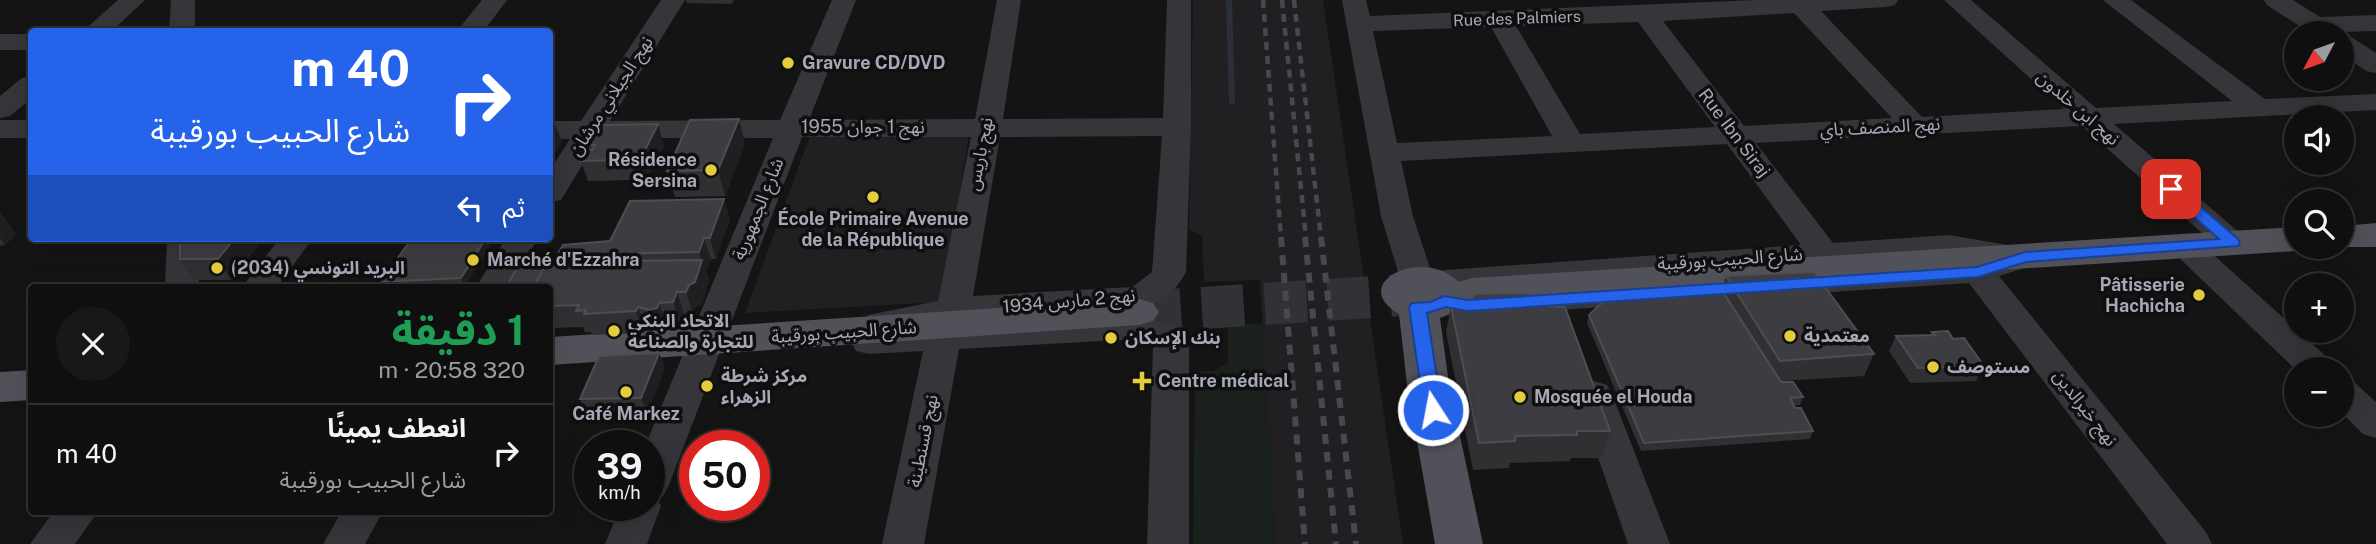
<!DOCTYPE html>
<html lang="ar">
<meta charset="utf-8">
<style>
body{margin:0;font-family:"Public Sans","Noto Sans Arabic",sans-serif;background:#181819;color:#f1f3f6;direction:rtl;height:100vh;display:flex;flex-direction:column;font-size:26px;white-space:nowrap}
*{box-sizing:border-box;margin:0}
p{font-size:23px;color:#9b9c9f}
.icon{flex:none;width:38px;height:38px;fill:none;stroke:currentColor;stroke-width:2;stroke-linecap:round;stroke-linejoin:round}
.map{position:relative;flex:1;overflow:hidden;direction:ltr}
.drawer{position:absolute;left:28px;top:284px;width:525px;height:231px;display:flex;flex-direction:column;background:#0f0f10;border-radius:7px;box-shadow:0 7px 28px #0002,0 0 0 2px #2f2f30;direction:rtl}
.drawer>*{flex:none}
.top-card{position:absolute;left:28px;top:28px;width:525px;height:214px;border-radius:7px;box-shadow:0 7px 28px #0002,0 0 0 2px #2f2f30;direction:rtl;background:#2563eb;color:#fff;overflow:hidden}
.needle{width:46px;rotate:229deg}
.fabs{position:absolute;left:2284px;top:21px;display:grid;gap:14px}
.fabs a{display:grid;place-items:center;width:70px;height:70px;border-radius:50%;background:#0f0f10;box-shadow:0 7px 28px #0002,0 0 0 2px #2f2f30;font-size:35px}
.speed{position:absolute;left:574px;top:430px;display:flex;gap:14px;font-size:35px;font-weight:700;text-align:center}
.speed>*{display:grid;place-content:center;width:91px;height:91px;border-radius:50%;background:#0f0f10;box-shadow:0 7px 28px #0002,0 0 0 2px #2f2f30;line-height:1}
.speed small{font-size:18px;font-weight:400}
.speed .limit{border:10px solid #d22;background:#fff;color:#111}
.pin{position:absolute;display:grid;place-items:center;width:60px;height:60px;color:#fff;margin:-30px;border-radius:14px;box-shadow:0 4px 10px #0006}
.me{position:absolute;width:77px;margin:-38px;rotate:349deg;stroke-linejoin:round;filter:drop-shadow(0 0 5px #0008)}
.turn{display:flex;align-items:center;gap:24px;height:147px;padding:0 28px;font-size:32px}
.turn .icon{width:91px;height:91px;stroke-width:2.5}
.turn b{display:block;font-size:49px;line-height:60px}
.then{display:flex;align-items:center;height:66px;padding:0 28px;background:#0003;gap:14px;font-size:26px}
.round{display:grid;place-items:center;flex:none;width:74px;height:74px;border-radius:37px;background:#181819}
.headline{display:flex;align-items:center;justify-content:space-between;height:119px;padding:0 28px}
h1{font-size:42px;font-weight:700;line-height:52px;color:#1e9e55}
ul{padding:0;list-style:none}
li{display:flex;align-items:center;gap:21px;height:98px;padding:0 28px;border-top:2px solid #2f2f30}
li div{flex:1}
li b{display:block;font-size:26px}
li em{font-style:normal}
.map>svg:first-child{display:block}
.built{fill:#202022}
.green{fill:#1a201c}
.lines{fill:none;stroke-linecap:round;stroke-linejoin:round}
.stream{stroke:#2b3038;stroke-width:6}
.major-tunnel{stroke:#313235;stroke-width:42;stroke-dasharray:42 21;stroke-linecap:butt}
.minor{fill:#35353a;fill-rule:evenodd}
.major{fill:#515159;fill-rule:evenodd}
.rail-far1{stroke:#48494f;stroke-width:4.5;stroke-dasharray:8 6;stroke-linecap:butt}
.rail{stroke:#48494f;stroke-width:6;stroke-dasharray:10 8;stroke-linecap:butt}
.wall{fill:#303033}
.shaded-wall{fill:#1f1f21}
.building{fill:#3d3d41;stroke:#4d4e53;stroke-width:2}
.route{fill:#2563eb;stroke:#184099;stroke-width:2}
.poi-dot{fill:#e4cd3d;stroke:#0f0f10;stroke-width:2.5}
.labels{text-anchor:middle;stroke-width:7;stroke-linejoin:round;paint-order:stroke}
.far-street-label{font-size:16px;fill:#a6a8b5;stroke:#0f0f10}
.poi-label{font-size:18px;font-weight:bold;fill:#a6a8b5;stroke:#0f0f10;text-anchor:start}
.street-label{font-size:18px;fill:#a6a8b5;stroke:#0f0f10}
</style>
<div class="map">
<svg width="2376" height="544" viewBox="0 0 2376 544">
<rect width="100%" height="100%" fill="#141415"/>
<!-- built -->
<path class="built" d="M1193,0h130l80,544h-128l-15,-264 -56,2 -2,-46 -13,-7z
M969,135l-27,167 -197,11 65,-177z"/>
<!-- green -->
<path class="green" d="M1264,323l11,221h-82l2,-173h18l15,-8v-38z"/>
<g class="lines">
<!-- stream -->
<path class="stream" d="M1229,0l3,102"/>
<!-- major-tunnel -->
<path class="major-tunnel" d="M1139,312l296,-19"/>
<!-- minor -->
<path class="minor" d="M118,0h27l-34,32h-29z
M171,0h24v32h-26z
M482,0h25l-24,32h-27z
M661,0h24l-75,121 170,-1 52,-120h24l-47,120 166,-1 22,-119h24l-18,119 160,-1 4,-118h24v127l-5,145c-12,22 -26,31 -50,37l-182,11 -35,7 220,-12 36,11 14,20v198h-42l6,-197 -2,-5 -13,-3 -179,10 -35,195h-42l41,-193 -54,3 -13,-3 -5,-9 5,-9 11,-3 -4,-7 5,-8 70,-14 33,-164h-169l-133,348 -6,11 -6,2 4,8 -14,38h-42l16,-38h28v-60h-4l128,-308h-174l-38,62 -11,2v-32l20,-31h-20v-18h31zM1162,136l-10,136 -20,15 -159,9 27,-159z
M1342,0h24l4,16 386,-16h142l-3,5 -9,2 -65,4 101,106 142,-8 -120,-109h27l125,108 136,-7 -129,-101h28l134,99 111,-5v16l-262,14 129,112 5,7 -5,7 -11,3 -11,-3 -139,-124 -326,17 77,100 116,-8 88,15 4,7 -4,7 -38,12 207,256 6,12h-45l-198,-261 -470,31 -12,-3 -5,-8 5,-8 12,-3 481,-32 -31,-5 -514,37 -30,-6 -5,-8 -19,-62zM1794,13l98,105 -148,8 -81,-105zM1638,22l77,105 -135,7 -64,-108zM1491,27l61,109 -155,7 -24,-112zM1727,144l74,101 -370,26 -18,-55 -12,-55z
M2264,0h29l27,17 56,-2v16l-66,2 -43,-28z
M0,34h32v16h-32z
M2342,35l9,2 25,16v20l-10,-2 -24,-17z
M32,76v22l-22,18 -10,2v-22l22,-18z
M0,120h32v18h-32z
M2185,236l11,3 134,121 5,9 -39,1 -122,-117 -5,-7 5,-7z
M167,238h32v49h-34z
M280,238h33l-36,49h-35z
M506,238h32l-28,49h-34z
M2342,379l13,4 21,19v36l-13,-4 -21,-21z
M1594,381l13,4 5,9 58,150h-42l-52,-150 5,-9z
M54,511h44l-23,33h-45z
M342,511h41l-18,33h-42z"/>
<!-- major -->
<path class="major" d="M2376,223v24h-41h7v-21z
M2296,227v20h13l-13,4 -824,53 -8,-2 -6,9 -18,7 9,66 34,160h-48l-28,-160 -8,-70c-52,-30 22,-69 60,-32l13,-4z
M1139,299l14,4 6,9 -6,9 -14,4 -589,40v-28z
M32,370v30l-32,2v-30z"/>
<!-- rail-far1 -->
<path class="rail-far1" d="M1263,0l18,238
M1282,0l24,238
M1294,0l27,238"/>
<!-- rail -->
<path class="rail" d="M1281,237l24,307
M1305,237l31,307
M1321,237l35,307"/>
</g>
<!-- wall -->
<path class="wall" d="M686,0h48l-2,4 -45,-1z
M745,144l-20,52 -50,1 -8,-26z
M589,145h75l-20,39h-6l-1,-3 -2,-1 -47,1 -7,-20 10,-11z
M0,212l16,22 -11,11 -5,1z
M730,219l-14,40h-5l-5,12 3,10 -7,23 -6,2 -3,7 -9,1 -4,10 -13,1 -3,4 -7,2 -12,-3 -1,5 -51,2 -2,-3h-6l-2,-5 -33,1v-41l5,-29 55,-17z
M264,238l-33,42h-37l-14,-21z
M495,238l-30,48 -26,1h-55l-3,-5z
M1726,276l148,78 -10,22 -84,5 23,16 -3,8h-6l19,26 -3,8 -169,12 -54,-128 2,-8 132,-26z
M1451,306h96l63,125 -8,27h-31l-1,3 -60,2 -1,5 -36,2 -27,-138z
M1932,332l21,7 31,27 -8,15 -66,2 -21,-32 7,-15 34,-1z
M659,353l6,15 -18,45 -60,2 -7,-16z"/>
<!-- shaded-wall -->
<path class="shaded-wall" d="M550,111l12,31 -12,20z
M739,119l6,25 -20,52 -7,-26z
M658,124l6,21 -20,39 -6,-20z
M724,199l6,20 -14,40 -6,-21z
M0,212l16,22 -11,11 -5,-7z
M235,238h29l-33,42 -13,-21z
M486,238h9l-30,48 -4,-8z
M704,238l7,21 -5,12 3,10 -7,23 -6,2 -3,7 -7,-21 3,-7 13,-23 -3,-10z
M604,254l8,21 -15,-8z
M677,292l7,22 -4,10 -7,-22z
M659,303l8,22 -3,4 -7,2 -8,-21z
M638,307l7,21 -1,5 -8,-22z
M659,353l6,15 -18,45 -6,-15z"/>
<!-- building -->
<path class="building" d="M739,119l-21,51 -51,1 23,-51z
M658,124l-20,40h-6l1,-3 -5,-1 -47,1 6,-12 5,1 3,-5h-6l13,-20z
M724,199l-14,39h-6l-5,14 -95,2 -7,13 20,-1 3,-5 82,-1 -7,22 -6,3 -3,7h-9l-4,10 -14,1 -2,5 -8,2 -11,-3 -2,4 -52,3 2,-4 -10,1 3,-6 -29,1v-19h-16l12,-24 6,1 11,-19 47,-4 20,-40z
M180,238h55l-17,21h-38z
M412,238h74l-25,40 -80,4z
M523,258h32l-3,6 -6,-1 -12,24h-28z
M1814,272l60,82 -94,7 -54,-85z
M1721,289l60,93h12l10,15 -13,1 5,10h6l12,23 -169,12 -55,-128 19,-18z
M1525,293l19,6 3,7 18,1 45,124h-33v4l-62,1v5l-36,2 -28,-137 5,-3 7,3 13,-12z
M1948,331l5,8 11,-1 20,28 -66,2 -22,-32 39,-1 -3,-3z
M659,353l-18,45 -61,1 19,-43z"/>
<!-- route -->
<path class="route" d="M2171,185l5,1 62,53 2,4 -2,3 -212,16 -48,15 -510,34 -22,-4 -19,6 15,97 -3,5h-12l-3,-5 -15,-103 3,-4 19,-1 13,-6 24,4 509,-33 48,-15 194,-13 -53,-47 -2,-3z"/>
<!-- markers -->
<g class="poi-dot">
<circle cx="788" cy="63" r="7"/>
<circle cx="711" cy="170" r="7"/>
<circle cx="873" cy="197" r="7"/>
<circle cx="473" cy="260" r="7"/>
<circle cx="217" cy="268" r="7"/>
<circle cx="2199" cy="295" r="7"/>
<circle cx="614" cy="331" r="7"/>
<circle cx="1790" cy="336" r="7"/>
<circle cx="1111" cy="338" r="7"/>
<circle cx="1933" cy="367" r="7"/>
<path d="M1138.5 370.5h7v7h7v7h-7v7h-7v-7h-7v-7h7z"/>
<circle cx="707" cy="386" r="7"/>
<circle cx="626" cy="392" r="7"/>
<circle cx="1520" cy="397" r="7"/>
</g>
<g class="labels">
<!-- far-street labels -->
<g class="far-street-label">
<text transform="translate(1517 18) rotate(-2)" y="6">Rue des Palmiers</text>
</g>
<!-- poi labels -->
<g class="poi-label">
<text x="802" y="69">Gravure CD/DVD</text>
<text x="697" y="166" text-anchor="end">Résidence<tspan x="697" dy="21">Sersina</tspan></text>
<text x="873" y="225" text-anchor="middle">École Primaire Avenue<tspan x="873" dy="21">de la République</tspan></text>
<text x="487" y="266">Marché d'Ezzahra</text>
<text x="231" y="274">البريد التونسي (2034)</text>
<text x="2185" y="291" text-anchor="end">Pâtisserie<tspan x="2185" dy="21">Hachicha</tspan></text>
<text x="628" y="327">الاتحاد البنكي<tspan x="628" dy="21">للتجارة والصناعة</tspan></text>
<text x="1804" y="342">معتمدية</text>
<text x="1125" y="344">بنك الإسكان</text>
<text x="1947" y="373">مستوصف</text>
<text x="721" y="382">مركز شرطة<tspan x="721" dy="21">الزهراء</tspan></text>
<text x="1158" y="387">Centre médical</text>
<text x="1534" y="403">Mosquée el Houda</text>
<text x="626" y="420" text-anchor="middle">Café Markez</text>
</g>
<!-- street labels -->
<g class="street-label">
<text transform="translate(611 96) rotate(-57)" y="6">نهج الجيلاني مرشان</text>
<text transform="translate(2078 108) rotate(41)" y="6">نهج ابن خلدون</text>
<text x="863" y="133">نهج 1 جوان 1955</text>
<text transform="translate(1880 127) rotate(-3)" y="6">نهج المنصف باي</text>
<text transform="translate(1734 133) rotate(53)" y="6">Rue Ibn Siraj</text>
<text transform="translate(980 154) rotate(-79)" y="6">نهج باريس</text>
<text transform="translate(758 209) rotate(-68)" y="6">شارع الجمهورية</text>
<text transform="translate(1730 259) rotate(-4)" y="6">شارع الحبيب بورقيبة</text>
<text transform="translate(1069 301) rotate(-5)" y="6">نهج 2 مارس 1934</text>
<text transform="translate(844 332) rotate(-4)" y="6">شارع الحبيب بورقيبة</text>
<text transform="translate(2085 408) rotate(52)" y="6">نهج خيرالدين</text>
<text transform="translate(923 441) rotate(-79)" y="6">نهج قسنطينة</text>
</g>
</g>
</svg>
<div class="fabs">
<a><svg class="needle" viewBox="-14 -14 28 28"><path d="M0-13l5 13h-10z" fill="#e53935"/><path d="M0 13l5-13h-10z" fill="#9b9c9f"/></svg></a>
<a><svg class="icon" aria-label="sound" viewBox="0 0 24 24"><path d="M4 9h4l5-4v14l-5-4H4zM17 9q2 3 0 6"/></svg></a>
<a><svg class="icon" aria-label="search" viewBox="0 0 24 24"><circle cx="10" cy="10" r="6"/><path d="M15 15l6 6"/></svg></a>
<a>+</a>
<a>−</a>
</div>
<div class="speed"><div>39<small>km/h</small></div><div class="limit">50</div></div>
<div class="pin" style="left:2171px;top:189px;background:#d93025"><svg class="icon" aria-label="arrive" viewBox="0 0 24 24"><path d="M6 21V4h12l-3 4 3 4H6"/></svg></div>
<svg class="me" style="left:1433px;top:410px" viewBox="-20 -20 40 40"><circle r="17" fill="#2563eb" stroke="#fff" stroke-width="3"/><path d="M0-11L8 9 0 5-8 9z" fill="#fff"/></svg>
<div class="top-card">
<div class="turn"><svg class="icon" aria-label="right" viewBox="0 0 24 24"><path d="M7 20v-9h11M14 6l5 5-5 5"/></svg><div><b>40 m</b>شارع الحبيب بورقيبة</div></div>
<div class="then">ثم<svg class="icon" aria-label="left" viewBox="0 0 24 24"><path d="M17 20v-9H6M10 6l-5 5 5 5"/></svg></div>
</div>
<section class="drawer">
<div class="headline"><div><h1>1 دقيقة</h1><p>320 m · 20:58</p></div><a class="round"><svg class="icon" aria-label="close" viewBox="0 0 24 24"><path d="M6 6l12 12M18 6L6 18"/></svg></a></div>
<ul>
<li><svg class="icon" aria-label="right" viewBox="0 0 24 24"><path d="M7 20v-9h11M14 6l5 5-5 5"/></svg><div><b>انعطف يمينًا</b><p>شارع الحبيب بورقيبة</p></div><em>40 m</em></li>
</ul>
</section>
</div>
